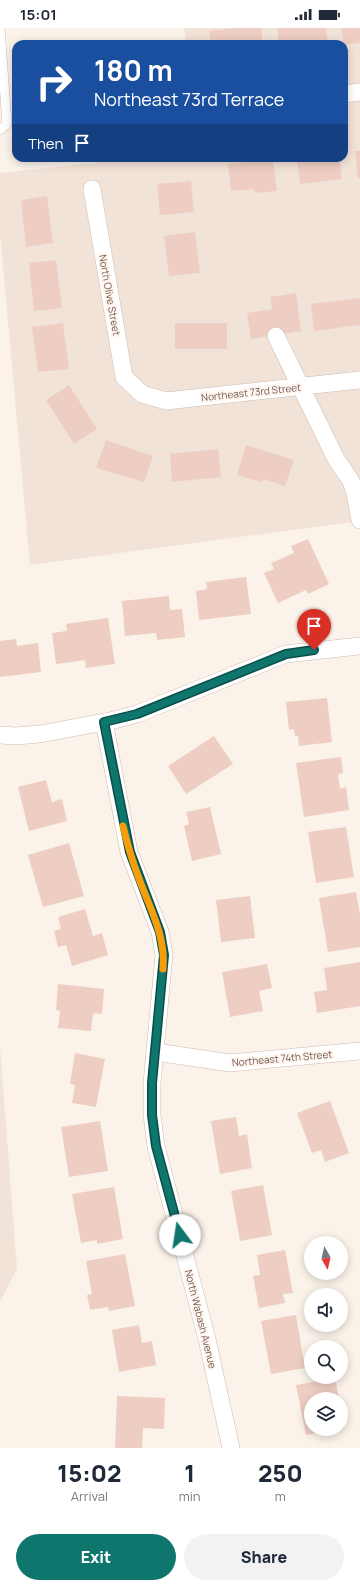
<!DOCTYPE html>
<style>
body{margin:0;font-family:Manrope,sans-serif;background:#f2f2f3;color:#1f2937;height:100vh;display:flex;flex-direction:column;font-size:15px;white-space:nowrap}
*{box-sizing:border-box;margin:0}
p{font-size:13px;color:#747a83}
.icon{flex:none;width:22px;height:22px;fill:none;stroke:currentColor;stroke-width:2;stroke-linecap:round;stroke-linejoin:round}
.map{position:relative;height:1420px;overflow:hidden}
.sheet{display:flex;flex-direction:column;background:#fff;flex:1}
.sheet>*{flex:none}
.guide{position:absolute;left:12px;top:12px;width:336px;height:122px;border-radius:12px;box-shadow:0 2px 10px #0003;background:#1a4fa0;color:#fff;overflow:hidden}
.needle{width:26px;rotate:172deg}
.tools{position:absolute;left:304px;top:1208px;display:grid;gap:8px}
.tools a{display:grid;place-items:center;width:44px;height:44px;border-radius:50%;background:#fff;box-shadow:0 2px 10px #0003;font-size:20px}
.pin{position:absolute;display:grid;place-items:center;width:34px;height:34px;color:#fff;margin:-41px -17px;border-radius:50% 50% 50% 0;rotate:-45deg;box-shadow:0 0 4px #0007}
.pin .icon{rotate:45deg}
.me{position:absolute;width:44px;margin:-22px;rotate:346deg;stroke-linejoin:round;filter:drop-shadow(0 0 3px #0008)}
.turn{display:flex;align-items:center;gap:14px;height:84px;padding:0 16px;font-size:18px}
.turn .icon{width:52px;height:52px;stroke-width:2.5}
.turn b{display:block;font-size:28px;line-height:34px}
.then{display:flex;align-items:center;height:38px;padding:0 16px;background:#0003;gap:8px;font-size:15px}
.eta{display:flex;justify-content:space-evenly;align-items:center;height:68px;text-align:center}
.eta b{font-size:24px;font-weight:800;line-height:28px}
.primary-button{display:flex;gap:8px;margin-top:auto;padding:8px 16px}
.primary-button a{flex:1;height:46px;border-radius:24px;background:#0f766e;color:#fff;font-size:16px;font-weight:800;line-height:46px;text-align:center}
.primary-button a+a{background:#f2f2f3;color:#1f2937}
.status{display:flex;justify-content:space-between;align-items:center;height:28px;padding:0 20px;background:#fff;direction:ltr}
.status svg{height:11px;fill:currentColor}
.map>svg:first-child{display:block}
.residential{fill:#f2e3d8}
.building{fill:#eecec3}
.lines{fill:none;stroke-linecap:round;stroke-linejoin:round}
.lane-casing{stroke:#cebbb2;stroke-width:10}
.street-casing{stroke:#cebbb2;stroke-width:18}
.lane{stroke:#fff;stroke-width:9}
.street{stroke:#fff;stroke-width:17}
.route-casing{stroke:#0a4d48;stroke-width:10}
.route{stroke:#0f766e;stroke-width:7}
.slow{stroke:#f59e0b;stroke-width:7}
.labels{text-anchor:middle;stroke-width:4;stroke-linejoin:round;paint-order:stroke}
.street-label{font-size:10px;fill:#74574e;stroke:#fef6ef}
</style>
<div class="status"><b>15:01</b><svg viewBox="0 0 49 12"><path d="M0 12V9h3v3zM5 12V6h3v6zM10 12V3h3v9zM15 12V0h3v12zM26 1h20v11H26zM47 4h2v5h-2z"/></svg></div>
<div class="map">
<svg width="360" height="1420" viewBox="0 0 360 1420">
<rect width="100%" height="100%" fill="#fbf2e9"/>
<!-- residential -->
<path class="residential" d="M184,0h176v493l-330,44 -30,-331v-61l141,-15h203v-114h-158z
M0,1019l17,222 -17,33z"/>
<!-- building -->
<path class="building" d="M238,0h23l2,16h-52l-2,-13z
M277,0h49l2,16h-49z
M341,0h19v15l-16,2z
M355,123h5v27h-2z
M297,130h42l3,21 -42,5z
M273,131l4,32 -22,2 -1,-4 -23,2 -3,-27z
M191,153l3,31 -34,3 -3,-31z
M47,168l6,47 -27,4 -5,-47z
M195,204l5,41 -31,3 -5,-40z
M56,232l6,48 -28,3 -5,-48z
M296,265l5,38 -50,8 -4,-26 25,-4 -2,-12z
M360,270v27l-46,6 -3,-27z
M63,295l6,46 -31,3 -6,-45z
M175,295h52v26h-52z
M69,357l28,44 -23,15 -28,-44z
M106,412l47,16 -9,26 -48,-14z
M246,417l48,15 -9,26 -22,-7 -2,3 -24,-7z
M218,421l3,28 -49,5 -2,-28z
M308,511l21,45 -21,10 -2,-4 -28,13 -14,-30 10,-4 -3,-6 23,-10 -3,-7z
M246,549l5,37 -52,6 -3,-29 11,-2 -1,-7z
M169,568l1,14 12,-1 3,28 -28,3 -1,-7 -31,3 -3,-35z
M108,590l7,46 -29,4 -1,-8 -29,4 -4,-31 15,-2 -1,-7z
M16,611l1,7 21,-3 3,29 -41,5v-36z
M327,670l5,44 -33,4 -1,-10h-3l-1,-7 -5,1 -3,-28z
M214,708l19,28 -47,30 -18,-28z
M341,729l2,16 -5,1 2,15 6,-2 3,23 -45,7 -8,-54z
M46,752l6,22 10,-3 5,22 -38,10 -11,-44z
M210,779l11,47 -29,7 -8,-35 5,-2 -3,-12z
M346,799l8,50 -38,6 -8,-51z
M69,815l15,53 -41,11 -15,-52z
M356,864l4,23v32l-32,5 -9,-54z
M250,868l5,42 -34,4 -5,-42z
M85,881l8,27 9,-3 6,22 -36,11 -6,-21 -8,2 -4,-16 7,-2 -3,-12z
M360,934v44l-43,7 -3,-21 13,-2 -3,-22z
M267,936l5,24 -13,3 4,20 -33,6 -8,-45z
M58,956l46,5 -2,25 -9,-1 -2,18 -33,-3 2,-17 -4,-1z
M75,1025l30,6 -9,48 -24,-4 3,-18 -5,-1z
M330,1073l19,52 -24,9 -4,-12 -9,3 -15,-40z
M236,1089l3,19 8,-2 5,34 -32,6 -9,-53z
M100,1093l8,50 -39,6 -8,-50z
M263,1157l9,50 -32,6 -9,-50z
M114,1159l9,52 -26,5v-4l-16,3 -9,-49z
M285,1222l8,43 -10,1 2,9 -26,5 -6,-32 7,-1 -3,-20z
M125,1226l10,52 -26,5 -1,-4 -18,3 -3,-15 5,-1 -6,-33z
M296,1287l9,53 -34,6 -10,-53z
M139,1297l3,18 10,-2 4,24 -37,7 -7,-42z
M335,1350l4,21h-28v30l23,1 -28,5 -10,-50z
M117,1368l48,2 -1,31 -21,-1 -1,20h-27z
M341,1386l3,14h-3z"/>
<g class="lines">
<defs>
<path id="lane" d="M0,102l7,-6 -7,-96"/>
<path id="street" d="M344,66l16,-2
M92,161l32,188 18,17 24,7 194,-21
M276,308l60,123 15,22 4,12 5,27
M104,694l25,130 31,80 4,23 -12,128v32l4,31 51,193 24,109
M0,707l15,1 25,-2 70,-13 27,-7 149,-60 74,-8
M156,1024l74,11 130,-12"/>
</defs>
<!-- lane casing -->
<use href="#lane" class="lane-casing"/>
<!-- street casing -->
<use href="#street" class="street-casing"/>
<!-- lane -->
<use href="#lane" class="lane"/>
<!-- street -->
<use href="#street" class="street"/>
</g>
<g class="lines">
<defs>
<path id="route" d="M180,1207l-24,-89 -4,-31v-32l12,-128 -4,-23 -30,-80 -26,-130 33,-8 149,-60 28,-4"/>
</defs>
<!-- route casing -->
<use href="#route" class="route-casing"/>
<!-- route -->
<use href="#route" class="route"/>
<!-- slow -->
<path class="slow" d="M123,798c4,17 9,34 15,50 11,31 28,59 25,93"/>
</g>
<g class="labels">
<!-- street labels -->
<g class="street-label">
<text transform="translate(110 267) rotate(80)" y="4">North Olive Street</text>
<text transform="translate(251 364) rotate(-6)" y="4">Northeast 73rd Street</text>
<text transform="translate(282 1030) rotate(-5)" y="4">Northeast 74th Street</text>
<text transform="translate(201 1291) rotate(76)" y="4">North Wabash Avenue</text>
</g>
</g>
</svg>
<div class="tools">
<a><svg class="needle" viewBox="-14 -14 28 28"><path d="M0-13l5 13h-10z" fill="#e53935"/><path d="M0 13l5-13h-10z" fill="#747a83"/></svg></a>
<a><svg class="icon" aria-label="sound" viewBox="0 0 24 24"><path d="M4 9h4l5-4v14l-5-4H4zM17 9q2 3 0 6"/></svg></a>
<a><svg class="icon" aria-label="search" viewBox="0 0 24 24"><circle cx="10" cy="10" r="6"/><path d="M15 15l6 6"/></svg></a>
<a><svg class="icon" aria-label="layers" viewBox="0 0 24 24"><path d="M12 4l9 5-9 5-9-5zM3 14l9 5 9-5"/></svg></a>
</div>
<div class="pin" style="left:314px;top:622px;background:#d93025"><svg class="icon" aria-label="arrive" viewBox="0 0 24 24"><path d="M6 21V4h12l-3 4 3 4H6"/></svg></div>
<svg class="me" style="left:180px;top:1207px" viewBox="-20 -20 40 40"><circle r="19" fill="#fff"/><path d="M0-13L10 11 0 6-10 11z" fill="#0f766e"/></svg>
<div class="guide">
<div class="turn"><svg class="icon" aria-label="right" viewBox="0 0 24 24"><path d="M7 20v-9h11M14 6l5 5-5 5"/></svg><div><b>180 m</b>Northeast 73rd Terrace</div></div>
<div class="then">Then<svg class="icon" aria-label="arrive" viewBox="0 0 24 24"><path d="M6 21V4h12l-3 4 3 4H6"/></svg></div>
</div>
</div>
<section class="sheet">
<div class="eta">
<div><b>15:02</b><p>Arrival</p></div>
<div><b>1</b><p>min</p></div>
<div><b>250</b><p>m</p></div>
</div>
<div class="primary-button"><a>Exit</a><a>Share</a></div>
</section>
